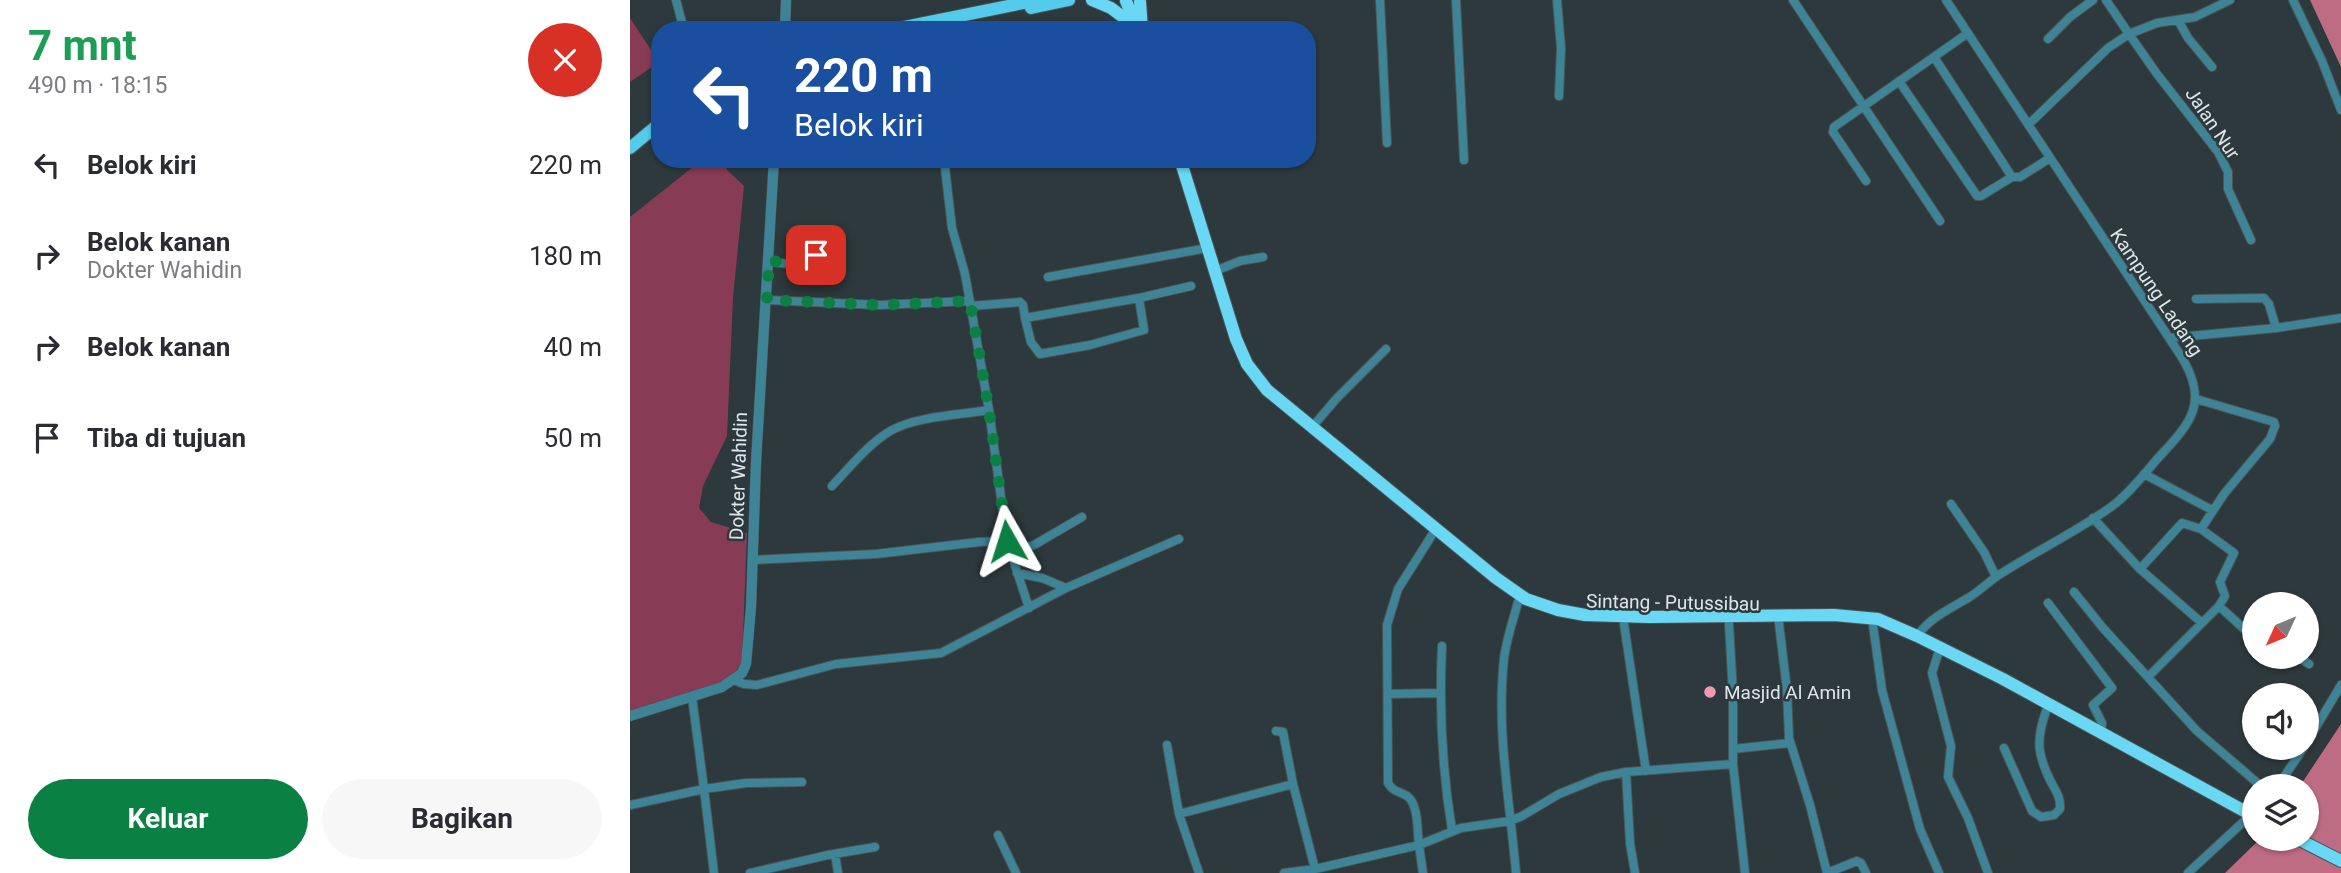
<!DOCTYPE html>
<html lang="id">
<meta charset="utf-8">
<style>
body{margin:0;font-family:Roboto,sans-serif;background:#f7f7f7;color:#2b2b33;height:100vh;display:flex;flex-direction:column;font-size:26px;white-space:nowrap}
*{box-sizing:border-box;margin:0}
p{font-size:23px;color:#7c7c81}
.icon{flex:none;width:38px;height:38px;fill:none;stroke:currentColor;stroke-width:2;stroke-linecap:round;stroke-linejoin:round}
.map{position:relative;flex:1;overflow:hidden}
.panel{display:flex;flex-direction:column;background:#fff;width:630px}
.panel>*{flex:none}
.top-card{position:absolute;left:21px;top:21px;width:665px;height:147px;border-radius:28px;box-shadow:0 2px 5px #0004;background:#1a4fa0;color:#fff;overflow:hidden}
.needle{width:46px;rotate:226deg}
.tools{position:absolute;left:1612px;top:592px;display:grid;gap:14px}
.tools a{display:grid;place-items:center;width:77px;height:77px;border-radius:50%;background:#fff;box-shadow:0 2px 5px #0004;font-size:35px}
.pin{position:absolute;display:grid;place-items:center;width:60px;height:60px;color:#fff;margin:-30px;border-radius:14px;box-shadow:0 4px 10px #0006}
.me{position:absolute;width:77px;margin:-38px;rotate:354deg;stroke-linejoin:round;filter:drop-shadow(0 0 5px #0008)}
.turn{display:flex;align-items:center;gap:24px;height:147px;padding:0 28px;font-size:32px}
.turn .icon{width:91px;height:91px;stroke-width:2.5}
.turn b{display:block;font-size:49px;line-height:60px}
.round{display:grid;place-items:center;flex:none;width:74px;height:74px;border-radius:37px;background:#f7f7f7}
.summary{display:flex;align-items:center;justify-content:space-between;height:119px;padding:0 28px}
h1{font-size:42px;font-weight:700;line-height:52px;color:#1e9e55}
.cta{display:flex;gap:14px;margin-top:auto;padding:14px 28px}
.cta a{flex:1;height:80px;border-radius:42px;background:#0b8043;color:#fff;font-size:28px;font-weight:700;line-height:80px;text-align:center}
.cta a+a{background:#f7f7f7;color:#2b2b33}
ul{padding:0;list-style:none}
li{display:flex;align-items:center;gap:21px;height:91px;padding:0 28px}
li div{flex:1}
li b{display:block;font-size:26px}
li em{font-style:normal}
main{display:flex;flex:1;min-height:0}
.map>svg:first-child{display:block}
.green{fill:#873b54}
.water{fill:#bd6c84}
.lines{fill:none;stroke-linecap:round;stroke-linejoin:round}
.minor-casing{stroke:#495558;stroke-width:10}
.tertiary-casing{stroke:#495558;stroke-width:11}
.primary-casing{stroke:#495558;stroke-width:14}
.trunk-casing{stroke:#495558;stroke-width:14}
.minor{stroke:#3e8496;stroke-width:8}
.tertiary{stroke:#3e8496;stroke-width:10}
.primary{stroke:#54cbea;stroke-width:12}
.trunk{stroke:#6ad8f4;stroke-width:12}
.trunk-bridge-casing{stroke:#495558;stroke-width:14;stroke-linecap:butt}
.trunk-bridge{stroke:#6ad8f4;stroke-width:12}
.route{stroke:#0b8043;stroke-width:12;stroke-dasharray:0 21.6}
.poi-dot{fill:#f19ab2;stroke:#2d393d;stroke-width:2.5}
.labels{text-anchor:middle;stroke-width:5;stroke-linejoin:round;paint-order:stroke}
.street-label{font-size:19px;fill:#dee6e8;stroke:#2d393d}
.poi-label{font-size:19px;fill:#dee6e8;stroke:#2d393d;text-anchor:start}
</style>
<main>
<section class="panel">
<div class="summary"><div><h1>7 mnt</h1><p>490 m · 18:15</p></div><a class="round" style="background:#d93025;color:#fff"><svg class="icon" aria-label="close" viewBox="0 0 24 24"><path d="M6 6l12 12M18 6L6 18"/></svg></a></div>
<ul>
<li><svg class="icon" aria-label="left" viewBox="0 0 24 24"><path d="M17 20v-9H6M10 6l-5 5 5 5"/></svg><div><b>Belok kiri</b></div><em>220 m</em></li>
<li><svg class="icon" aria-label="right" viewBox="0 0 24 24"><path d="M7 20v-9h11M14 6l5 5-5 5"/></svg><div><b>Belok kanan</b><p>Dokter Wahidin</p></div><em>180 m</em></li>
<li><svg class="icon" aria-label="right" viewBox="0 0 24 24"><path d="M7 20v-9h11M14 6l5 5-5 5"/></svg><div><b>Belok kanan</b></div><em>40 m</em></li>
<li><svg class="icon" aria-label="arrive" viewBox="0 0 24 24"><path d="M6 21V4h12l-3 4 3 4H6"/></svg><div><b>Tiba di tujuan</b></div><em>50 m</em></li>
</ul>
<div class="cta"><a>Keluar</a><a>Bagikan</a></div>
</section>
<div class="map">
<svg width="1711" height="873" viewBox="0 0 1711 873">
<rect width="100%" height="100%" fill="#2d393d"/>
<!-- green -->
<path class="green" d="M0,18l29,44 -29,20z
M73,159h19l5,11 17,16 -11,112 -6,138 -24,50 -4,22 12,14 36,11 -5,130 -16,20 -96,28v-494z"/>
<!-- water -->
<path class="water" d="M1680,0h31v67z
M1711,724v149h-116l36,-35h45v-52h-6z"/>
<g class="lines">
<defs>
<path id="minor" d="M46,0l8,30
M750,0l7,143
M826,0l8,160
M927,0l4,48 -2,48
M1163,0l147,221
M1476,0l23,34 28,-11 38,-6 35,-17
M1663,0l29,61 19,49
M1548,20l10,18 24,29
M1418,39l22,-22 23,-17
M1304,57l78,120
M1269,81l78,115h4l31,-19h8l30,-19
M1399,124l79,-76 21,-14 28,40 61,78 10,20v17l23,51
M1236,181l-33,-49 1,-5 134,-94
M139,261c18,3 32,7 47,-6h24
M585,271l25,-10 23,-4
M418,277l154,-28
M509,298l52,-12
M1566,299l68,-1 5,6 7,24
M137,300l113,5 90,-4
M341,306l49,-4 3,3 2,13 114,-20 5,32 -54,15 -50,9 -9,-12 -6,-24
M1539,338l107,-10 65,-10
M683,426l24,-28 49,-49
M1514,474l68,36
M202,486c18,-19 37,-43 60,-56 26,-14 68,-15 97,-20
M1321,504l33,48 12,25
M1463,518l47,51 62,54
M380,550l19,58
M381,553l23,-8 48,-28
M122,560l124,-6 103,-12 28,-1 -18,-131 -24,-136 -13,-46 -8,-69
M1510,569l42,-46 19,6 23,-35 46,-55 5,-13 -1,-4 -78,-23
M387,573l25,5 24,10
M1444,592l29,36 94,103 64,55
M1418,603l64,85 -19,17 9,18 -1,9
M1589,606l35,32
M1148,615l9,75 2,48 21,67 17,68
M994,624l22,147
M1099,624l4,70v70l12,109
M1243,625l9,65 38,139 19,44
M1287,636c14,-19 31,-26 51,-38 12,-7 22,-18 34,-25 36,-23 74,-41 109,-66 18,-13 33,-33 48,-50 33,-35 50,-55 22,-101l-235,-356
M812,646c-3,62 0,123 10,184
M1308,654l-6,19 19,73 -3,31 20,41 20,55
M1667,656l12,8
M1518,677l71,-71 6,-10 -5,-14 14,-29 -33,-24
M104,680l10,4 13,1 79,-21 105,-11 125,-65 113,-49
M758,694l51,-1
M62,697l12,92 42,-6 56,-1
M646,731l7,1 10,52 22,85 -31,4
M1676,744l35,-59
M537,745l12,69 20,59
M1374,748l28,63 9,6 13,-2 6,-6c1,-11 -4,-18 -9,-27 -14,-28 -15,-42 -5,-71
M1103,749l57,-6
M996,772l4,71 5,30
M1648,786l26,-39
M0,805l74,-16 10,84
M549,814l114,-30
M368,835l18,38
M205,854l3,19
M685,869l104,-24c-2,-13 0,-41 -12,-49 -8,-5 -14,-4 -19,-13l-1,-158 11,-36 34,-54
M120,873l78,-18 47,-8
M793,873l-4,-28 42,-17 49,-7 12,-5 37,-22 42,-17 25,-5 107,-8
M886,873c-6,-71 -20,-143 -12,-214 2,-19 9,-38 14,-57
M1197,873l30,-12 4,2 5,10
M1558,873l66,-61"/>
<path id="tertiary" d="M155,30l1,-30
M0,716l92,-29 20,-14 4,-9 5,-57 5,-145 18,-303"/>
<path id="primary" d="M401,8l38,-8
M260,30l148,-30
M0,148l30,-25"/>
<path id="trunk" d="M462,0l19,8 25,19
M496,1l9,22
M510,2l2,28
M550,159l56,180 11,25 20,26 229,188 30,21 32,11 27,5 64,2 185,-2 44,4 39,17 86,43 243,133
M1666,838l45,23"/>
</defs>
<!-- minor casing -->
<use href="#minor" class="minor-casing"/>
<!-- tertiary casing -->
<use href="#tertiary" class="tertiary-casing"/>
<!-- primary casing -->
<use href="#primary" class="primary-casing"/>
<!-- trunk casing -->
<use href="#trunk" class="trunk-casing"/>
<!-- minor -->
<use href="#minor" class="minor"/>
<!-- tertiary -->
<use href="#tertiary" class="tertiary"/>
<!-- primary -->
<use href="#primary" class="primary"/>
<!-- trunk -->
<use href="#trunk" class="trunk"/>
<defs>
<path id="trunk-bridge" d="M1616,812l8,4"/>
</defs>
<!-- trunk-bridge casing -->
<use href="#trunk-bridge" class="trunk-bridge-casing"/>
<!-- trunk-bridge -->
<use href="#trunk-bridge" class="trunk-bridge"/>
</g>
<g class="lines">
<!-- route -->
<path class="route" d="M186,255l-13,9 -34,-3 -2,39 113,5 90,-4 19,109 18,131"/>
</g>
<!-- markers -->
<circle class="poi-dot" cx="1080" cy="692" r="7"/>
<g class="labels">
<!-- street labels -->
<g class="street-label">
<text transform="translate(1583 123) rotate(56)" y="7">Jalan Nur</text>
<text transform="translate(1527 292) rotate(56)" y="7">Kampung Ladang</text>
<text transform="translate(108 476) rotate(-88)" y="7">Dokter Wahidin</text>
<text transform="translate(1043 602) rotate(1)" y="7">Sintang - Putussibau</text>
</g>
<!-- poi labels -->
<g class="poi-label">
<text x="1094" y="699">Masjid Al Amin</text>
</g>
</g>
</svg>
<div class="tools">
<a><svg class="needle" viewBox="-14 -14 28 28"><path d="M0-13l5 13h-10z" fill="#e53935"/><path d="M0 13l5-13h-10z" fill="#7c7c81"/></svg></a>
<a><svg class="icon" aria-label="sound" viewBox="0 0 24 24"><path d="M4 9h4l5-4v14l-5-4H4zM17 9q2 3 0 6"/></svg></a>
<a><svg class="icon" aria-label="layers" viewBox="0 0 24 24"><path d="M12 4l9 5-9 5-9-5zM3 14l9 5 9-5"/></svg></a>
</div>
<div class="pin" style="left:186px;top:255px;background:#d93025"><svg class="icon" aria-label="arrive" viewBox="0 0 24 24"><path d="M6 21V4h12l-3 4 3 4H6"/></svg></div>
<svg class="me" style="left:377px;top:541px" viewBox="-20 -20 40 40"><path d="M0-17L14 15 0 8-14 15z" fill="#0b8043" stroke="#fff" stroke-width="4"/></svg>
<div class="top-card">
<div class="turn"><svg class="icon" aria-label="left" viewBox="0 0 24 24"><path d="M17 20v-9H6M10 6l-5 5 5 5"/></svg><div><b>220 m</b>Belok kiri</div></div>
</div>
</div>
</main>
